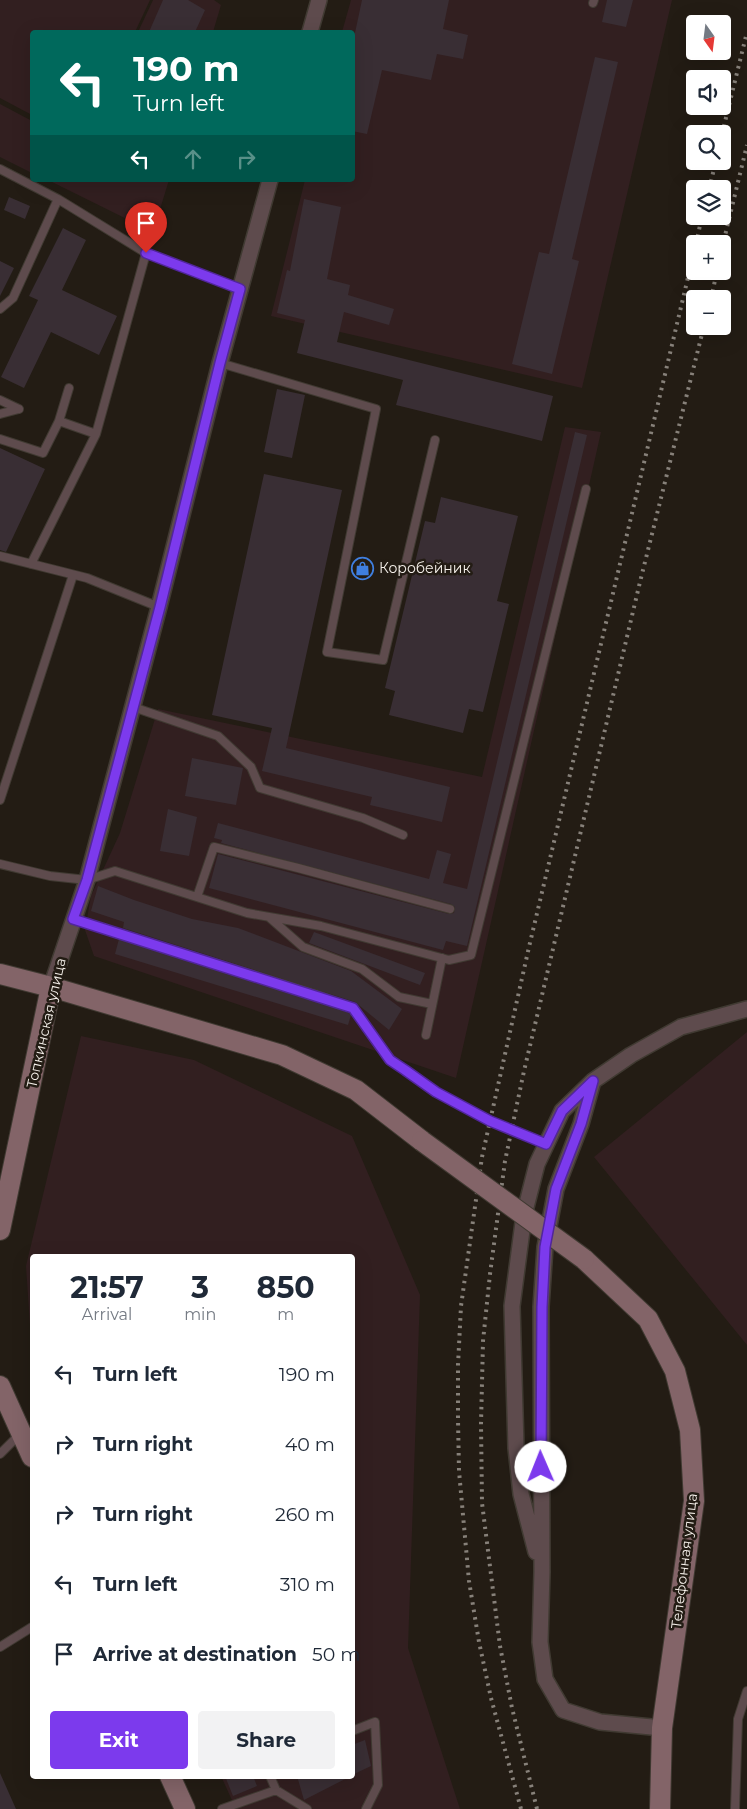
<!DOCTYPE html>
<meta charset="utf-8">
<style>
body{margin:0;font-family:Montserrat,sans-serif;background:#f2f2f3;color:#1f2937;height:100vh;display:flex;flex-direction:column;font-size:19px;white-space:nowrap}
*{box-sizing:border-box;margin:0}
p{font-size:16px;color:#747a83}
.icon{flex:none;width:28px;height:28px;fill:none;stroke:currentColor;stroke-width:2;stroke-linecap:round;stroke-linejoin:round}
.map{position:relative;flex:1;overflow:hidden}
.drawer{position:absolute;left:30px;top:1254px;width:325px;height:525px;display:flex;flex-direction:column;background:#fff;border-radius:5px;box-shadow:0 5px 20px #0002}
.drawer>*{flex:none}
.guide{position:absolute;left:30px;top:30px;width:325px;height:152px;border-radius:5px;box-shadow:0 5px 20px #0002;background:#00695c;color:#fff;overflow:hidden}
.needle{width:32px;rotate:166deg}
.controls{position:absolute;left:686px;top:15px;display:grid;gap:10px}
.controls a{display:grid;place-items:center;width:45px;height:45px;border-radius:5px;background:#fff;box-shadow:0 5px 20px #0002;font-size:25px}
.pin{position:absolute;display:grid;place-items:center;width:42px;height:42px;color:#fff;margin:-51px -21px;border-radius:50% 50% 50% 0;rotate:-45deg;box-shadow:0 0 5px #0007}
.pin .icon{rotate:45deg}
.me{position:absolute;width:55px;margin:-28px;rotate:359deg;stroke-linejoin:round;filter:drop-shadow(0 0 4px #0008)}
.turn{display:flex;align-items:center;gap:18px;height:105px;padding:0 20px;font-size:22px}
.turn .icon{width:65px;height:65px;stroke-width:2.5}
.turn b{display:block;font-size:35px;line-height:42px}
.lanes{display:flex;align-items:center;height:48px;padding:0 20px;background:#0003;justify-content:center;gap:25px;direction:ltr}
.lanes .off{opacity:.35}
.eta{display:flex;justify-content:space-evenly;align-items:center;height:85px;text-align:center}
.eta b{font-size:30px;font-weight:700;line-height:35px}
.button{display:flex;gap:10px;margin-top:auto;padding:10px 20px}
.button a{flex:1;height:58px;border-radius:5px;background:#7c3aed;color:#fff;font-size:20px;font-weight:700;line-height:58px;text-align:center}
.button a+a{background:#f2f2f3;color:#1f2937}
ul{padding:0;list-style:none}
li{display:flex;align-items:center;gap:15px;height:70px;padding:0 20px}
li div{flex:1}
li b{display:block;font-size:19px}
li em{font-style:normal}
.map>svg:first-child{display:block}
.industrial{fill:#321f20}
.building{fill:#392e34}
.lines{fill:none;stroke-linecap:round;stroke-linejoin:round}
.lane-casing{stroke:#403a32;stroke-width:10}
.street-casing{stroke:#403a32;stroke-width:18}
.secondary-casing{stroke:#403a32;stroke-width:22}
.lane{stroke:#5e4b4d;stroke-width:8}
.street{stroke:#5e4b4d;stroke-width:15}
.secondary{stroke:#836468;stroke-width:20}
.rail{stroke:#87817a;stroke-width:4;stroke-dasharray:2.5 5;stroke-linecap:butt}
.secondary-bridge-casing{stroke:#403a32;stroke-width:22;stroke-linecap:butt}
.secondary-bridge{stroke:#836468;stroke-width:20}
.route-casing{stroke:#51269a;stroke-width:12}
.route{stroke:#7c3aed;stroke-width:9}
.labels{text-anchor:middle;stroke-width:5;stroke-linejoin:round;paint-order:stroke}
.poi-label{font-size:14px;fill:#f5f0ea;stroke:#231c14;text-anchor:start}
.street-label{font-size:14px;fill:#f5f0ea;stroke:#231c14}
</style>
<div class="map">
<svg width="747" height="1809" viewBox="0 0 747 1809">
<rect width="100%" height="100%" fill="#231c14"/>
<!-- industrial -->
<path class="industrial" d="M0,0h150l-15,32h-103v83l-32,-17z
M153,0h61l7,5 -8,27h-75z
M351,0h321l-90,388 -311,-72 34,-136h47v-148h-10z
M0,104l32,17v52l-32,-16z
M48,180h121l-16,52z
M565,427l36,5 -145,646 -362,-122 -9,-26 6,-34 29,-63 38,-124 324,68z
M747,1032v313l-153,-188z
M81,1036l113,24 158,76 68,159 -12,353 52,161h-224l-15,-33h131v-520h-320v99l-6,-89z"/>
<!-- building -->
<path class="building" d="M163,0h25l17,10 -10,22h-46z
M362,0h87l-6,29 25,6 -5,24 -26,-5 -6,26 -49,-10 -15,64 -15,-3v-84z
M607,0h26l-7,27 -24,-5z
M595,57l23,5 -46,197 7,2 -27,113 -40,-10 27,-112 10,2z
M9,197l21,9 -5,13 -21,-9z
M304,199l37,8 -14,72 23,6 -2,10 46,14 -5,16 -45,-13 -7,30 216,54 -11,45 -146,-36 7,-25 -106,-27 8,-33 -28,-7 10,-43 3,1z
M63,228l23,12 -24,50 55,26 -18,39 -48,-23 -27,56 -23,-11 37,-77 -9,-4z
M0,261l14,7 -14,28z
M277,389l28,6 -13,63 -28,-6z
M575,432l12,3 -120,511 -21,-5 -3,9 -234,-62 9,-34 231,60 5,-1 1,-6 -4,-3 -230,-61 1,-3 -8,-2 4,-15 211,56 8,-29 14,4 -8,29 24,6z
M0,448l45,21 -39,83 -6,-2z
M264,474l78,16 -56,258 164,39 -8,35 -72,-17 2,-8 -110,-26 10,-43 -60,-13z
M441,497l77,19 -21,85 12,3 -26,108 -14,-3 -6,24 -74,-18 6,-24 -10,-3 40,-167 10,2z
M192,758l51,10 -7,37 -51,-9z
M168,809l29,8 -8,39 -29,-5z
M98,886l36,14 58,19 46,9 113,43 51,38 -13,21 -34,-28 -232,-74 1,-6 -33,-11z
M314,932l111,41 -5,12 -111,-42z
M119,939l194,60 36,14 2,2 -3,10 -233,-71z
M365,1740l6,26 -19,9v-30z
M0,1773l16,36h-16z
M225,1776h28l4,10 -24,10z
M297,1776h54l-47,24z"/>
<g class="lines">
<defs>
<path id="lane" d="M593,3l1,-3
M0,169l58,30 88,54 -50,181 -65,130
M146,253l94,36
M0,309l13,-11 45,-99
M220,363l156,46 -49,243 56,8 52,-220
M0,400l19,9
M0,414l19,-5
M59,421l10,-33
M0,439l43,14 16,-32 37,13
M0,556l87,22 72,29
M133,707l85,29 33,31 9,21 103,30 40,17
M0,800l73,-225
M0,864l50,12 37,4 28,-9 132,42 74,13 128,34 22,-5 115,-466
M197,897l17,-50 84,21 152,41
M270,918l33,29 59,22 37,28 33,7
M73,919l242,75 38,14 37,52 46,32 54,29 57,23
M426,1035l16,-77
M0,1454l20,-20
M0,1647l32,-20
M352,1731l23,-9 3,63 -12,24
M270,1776l6,14 31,19
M222,1809l54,-19
M735,1809l3,-90 9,-28"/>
<path id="street" d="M310,32l9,-32
M51,987l36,-107 72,-273 61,-244 50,-183
M593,1081l-12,43 -25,65 -11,58 -4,60 1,265 -2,70 5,37 18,31 37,12 62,6
M536,1552l-15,-58 -5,-46 -4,-142 12,-91 13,-51 25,-53 31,-30 38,-26 50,-28 66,-18"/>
<path id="secondary" d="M0,974l51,13 231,68 74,35 66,51
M0,1230l51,-243
M584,1259l64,60 27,52 15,59 4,71 -32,227 -2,81
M0,1386l32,71
M170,1776l15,33"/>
</defs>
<!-- lane casing -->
<use href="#lane" class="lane-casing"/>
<!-- street casing -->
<use href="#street" class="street-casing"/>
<!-- secondary casing -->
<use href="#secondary" class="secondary-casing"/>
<!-- lane -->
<use href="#lane" class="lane"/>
<!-- street -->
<use href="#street" class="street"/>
<!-- secondary -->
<use href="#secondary" class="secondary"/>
<!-- rail -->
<path class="rail" d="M722,134l25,-102
M709,189l7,-28
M696,244l6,-28
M722,248l25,-103
M711,299l6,-28
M521,1809l-30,-111 -12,-56 -10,-61 -10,-110 -1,-51v-55l3,-59 21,-149 47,-210 166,-699
M537,1809l-25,-101 -12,-62 -18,-143 -1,-79 2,-83 7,-67 15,-113 19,-90 116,-489 64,-256"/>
<defs>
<path id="secondary-bridge" d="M422,1141l162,118"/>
</defs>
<!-- secondary-bridge casing -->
<use href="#secondary-bridge" class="secondary-bridge-casing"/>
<!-- secondary-bridge -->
<use href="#secondary-bridge" class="secondary-bridge"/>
</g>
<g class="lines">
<defs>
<path id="route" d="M146,253l94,36 -20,74 -60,244 -73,273 -14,39 280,89 37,52 15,10 31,22 54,29 56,23 16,-33 31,-30 -12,43 -25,65 -11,58 -3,60 -1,160"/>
</defs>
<!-- route casing -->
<use href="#route" class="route-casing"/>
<!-- route -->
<use href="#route" class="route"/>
</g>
<!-- icons -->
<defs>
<symbol id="shop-ring" viewBox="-11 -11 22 22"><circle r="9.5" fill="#231c14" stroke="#3f7fe0" stroke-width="1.5"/><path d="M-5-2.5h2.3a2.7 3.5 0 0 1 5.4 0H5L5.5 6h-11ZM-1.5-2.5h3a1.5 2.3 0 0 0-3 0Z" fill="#3f7fe0"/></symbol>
</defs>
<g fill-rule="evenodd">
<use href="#shop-ring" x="350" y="556" width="25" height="25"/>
</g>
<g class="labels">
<!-- poi labels -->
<g class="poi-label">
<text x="379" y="573">Коробейник</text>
</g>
<!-- street labels -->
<g class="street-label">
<text transform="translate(46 1023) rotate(-77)" y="5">Топкинская улица</text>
<text transform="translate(684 1561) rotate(-83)" y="5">Телефонная улица</text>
</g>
</g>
</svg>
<div class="controls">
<a><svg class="needle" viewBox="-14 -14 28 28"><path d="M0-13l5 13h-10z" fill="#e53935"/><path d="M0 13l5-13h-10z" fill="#747a83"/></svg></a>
<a><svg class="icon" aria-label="sound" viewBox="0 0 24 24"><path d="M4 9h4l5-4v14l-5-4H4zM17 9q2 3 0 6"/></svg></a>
<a><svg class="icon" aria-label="search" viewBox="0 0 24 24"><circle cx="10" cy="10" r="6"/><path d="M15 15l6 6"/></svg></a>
<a><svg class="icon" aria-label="layers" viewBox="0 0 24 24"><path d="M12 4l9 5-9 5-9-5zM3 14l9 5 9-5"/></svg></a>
<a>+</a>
<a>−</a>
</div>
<div class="pin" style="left:146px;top:253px;background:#d93025"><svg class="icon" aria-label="arrive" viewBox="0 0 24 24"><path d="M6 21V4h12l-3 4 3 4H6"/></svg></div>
<svg class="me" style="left:541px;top:1467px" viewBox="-20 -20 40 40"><circle r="19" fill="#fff"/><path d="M0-13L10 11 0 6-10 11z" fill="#7c3aed"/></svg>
<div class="guide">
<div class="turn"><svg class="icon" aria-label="left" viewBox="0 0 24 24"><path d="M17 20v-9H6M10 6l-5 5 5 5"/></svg><div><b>190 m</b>Turn left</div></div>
<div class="lanes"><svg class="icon" aria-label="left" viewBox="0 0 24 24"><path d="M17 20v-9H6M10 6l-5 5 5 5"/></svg><svg class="icon off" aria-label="ahead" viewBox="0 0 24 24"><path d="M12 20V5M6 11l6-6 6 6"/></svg><svg class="icon off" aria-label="right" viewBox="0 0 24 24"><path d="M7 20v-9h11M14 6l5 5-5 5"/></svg></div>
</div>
<section class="drawer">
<div class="eta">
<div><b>21:57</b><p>Arrival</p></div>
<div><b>3</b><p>min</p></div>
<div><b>850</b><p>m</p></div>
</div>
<ul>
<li><svg class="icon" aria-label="left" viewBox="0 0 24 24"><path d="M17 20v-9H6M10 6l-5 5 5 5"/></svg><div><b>Turn left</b></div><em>190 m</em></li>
<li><svg class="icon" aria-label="right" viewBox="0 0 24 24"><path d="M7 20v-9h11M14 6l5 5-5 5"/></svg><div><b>Turn right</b></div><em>40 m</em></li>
<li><svg class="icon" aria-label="right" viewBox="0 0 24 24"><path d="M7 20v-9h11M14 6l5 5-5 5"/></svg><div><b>Turn right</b></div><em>260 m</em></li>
<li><svg class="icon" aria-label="left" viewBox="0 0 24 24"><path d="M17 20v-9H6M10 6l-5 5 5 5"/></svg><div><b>Turn left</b></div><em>310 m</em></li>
<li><svg class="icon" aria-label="arrive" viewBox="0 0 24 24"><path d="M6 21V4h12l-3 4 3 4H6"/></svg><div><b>Arrive at destination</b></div><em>50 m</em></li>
</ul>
<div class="button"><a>Exit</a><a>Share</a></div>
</section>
</div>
